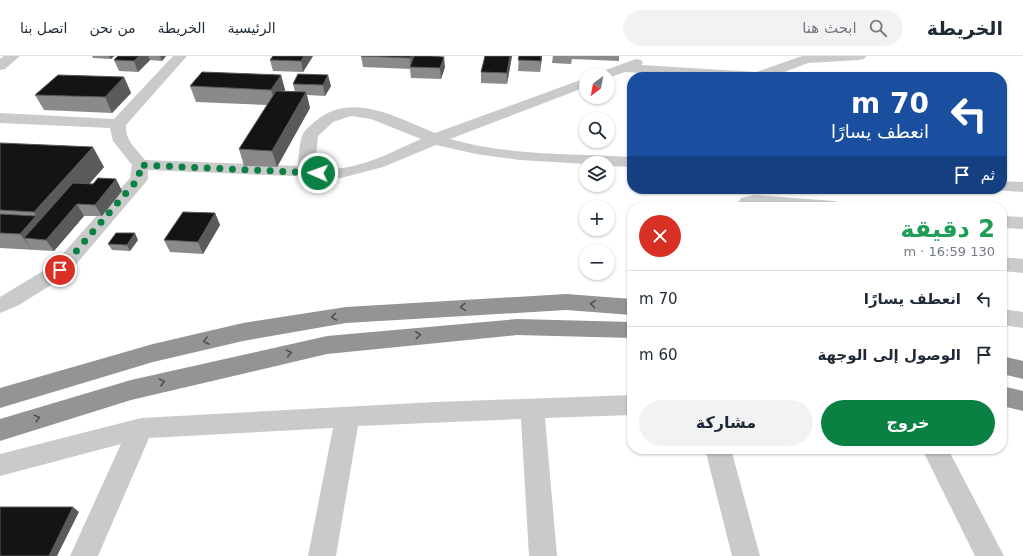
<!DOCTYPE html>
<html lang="ar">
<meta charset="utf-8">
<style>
body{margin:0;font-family:"DejaVu Sans","Noto Sans Arabic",sans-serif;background:#f2f2f3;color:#1f2937;direction:rtl;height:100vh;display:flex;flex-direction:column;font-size:15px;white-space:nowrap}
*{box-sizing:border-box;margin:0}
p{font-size:13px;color:#747a83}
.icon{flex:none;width:22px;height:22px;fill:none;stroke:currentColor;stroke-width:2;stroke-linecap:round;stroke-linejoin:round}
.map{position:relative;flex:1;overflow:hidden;direction:ltr}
.details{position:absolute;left:627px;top:146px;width:380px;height:252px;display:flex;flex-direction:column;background:#fff;border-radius:16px;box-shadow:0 1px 3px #0004;direction:rtl}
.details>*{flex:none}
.hud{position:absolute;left:627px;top:16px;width:380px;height:122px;border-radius:16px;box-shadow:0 1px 3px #0004;direction:rtl;background:#1a4fa0;color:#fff;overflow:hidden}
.needle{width:26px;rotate:212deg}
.buttons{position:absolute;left:579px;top:12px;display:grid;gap:8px}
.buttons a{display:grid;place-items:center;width:36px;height:36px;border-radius:50%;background:#fff;box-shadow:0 1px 3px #0004;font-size:20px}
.pin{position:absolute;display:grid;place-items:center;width:34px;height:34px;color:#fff;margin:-17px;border:2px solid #fff;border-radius:50%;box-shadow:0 1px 4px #0007}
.me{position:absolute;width:44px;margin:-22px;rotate:272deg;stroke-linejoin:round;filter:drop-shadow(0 0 3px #0008)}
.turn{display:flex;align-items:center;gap:14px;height:84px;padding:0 12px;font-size:18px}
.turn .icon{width:52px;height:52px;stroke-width:2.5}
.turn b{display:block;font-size:28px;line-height:34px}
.then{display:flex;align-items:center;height:38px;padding:0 12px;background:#0003;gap:8px;font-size:15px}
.round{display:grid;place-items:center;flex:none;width:42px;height:42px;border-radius:21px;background:#f2f2f3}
.headline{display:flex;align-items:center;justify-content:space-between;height:68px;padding:0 12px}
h1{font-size:24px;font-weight:800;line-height:30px;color:#1e9e55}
.primary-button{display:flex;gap:8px;margin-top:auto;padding:8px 12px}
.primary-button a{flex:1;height:46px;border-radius:24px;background:#0b8043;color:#fff;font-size:16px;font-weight:800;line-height:46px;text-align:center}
.primary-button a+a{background:#f2f2f3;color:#1f2937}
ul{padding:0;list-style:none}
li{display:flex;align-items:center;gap:12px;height:56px;padding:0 12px;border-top:1px solid #e0e1e3}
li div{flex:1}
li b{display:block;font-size:15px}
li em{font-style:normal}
header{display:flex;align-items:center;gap:24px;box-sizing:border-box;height:56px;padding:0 20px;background:#fff;border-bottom:1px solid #e0e1e3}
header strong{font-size:19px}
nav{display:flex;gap:22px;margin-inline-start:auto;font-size:14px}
.search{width:280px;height:36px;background:#f2f2f3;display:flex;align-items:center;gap:10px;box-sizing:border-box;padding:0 14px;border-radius:22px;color:#747a83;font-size:15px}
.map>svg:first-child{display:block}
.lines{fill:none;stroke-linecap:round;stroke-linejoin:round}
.minor{fill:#cacaca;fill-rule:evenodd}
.highway{fill:#949494;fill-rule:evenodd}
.wall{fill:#8a8a8a}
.shaded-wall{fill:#5a5a5a}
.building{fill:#141414;stroke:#5a5a5a}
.oneway{stroke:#515151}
.route{stroke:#0b8043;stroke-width:7;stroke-dasharray:0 12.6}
</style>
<header>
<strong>الخريطة</strong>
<div class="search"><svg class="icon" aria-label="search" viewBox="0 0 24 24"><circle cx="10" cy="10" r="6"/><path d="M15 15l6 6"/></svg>ابحث هنا</div>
<nav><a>الرئيسية</a><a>الخريطة</a><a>من نحن</a><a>اتصل بنا</a></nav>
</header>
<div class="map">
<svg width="1023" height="500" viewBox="0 0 1023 500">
<rect width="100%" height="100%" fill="#fff"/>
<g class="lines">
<!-- minor -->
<path class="minor" d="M4,0h16l-15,13 -5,1v-11z
M173,0h14l-61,69c-1,16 10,23 19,35l153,6c1,-9 1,-21 4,-30 2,-6 10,-12 15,-16 36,-29 82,-1 118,13l151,-55v9l-136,52c58,17 122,14 182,18v10l-24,-1v-3l-22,1 -66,-4 -44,-6 -40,-9 -53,22 -42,11 -193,-8v9l-3,4 -78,92 -48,30 -19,8v-16l53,-32 77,-87 2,-13 -19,-24 -3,-13 -110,-5v-10l114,6zM351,60l20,3 50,20c-25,11 -51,25 -78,29 -9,1 -19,-1 -28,-1l3,-31 15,-14z
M802,0h64l-2,3 -5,1 -51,3 -37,14h-68l-78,-5 -17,6v-3h-10l2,-3 36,-13 5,1 2,3 -2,2 115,7z
M1002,125l21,1v10l-27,-2 6,-1z
M754,139l80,6 6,2 3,4 -88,-2 -20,2 6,-9z
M1002,160l21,1v12l-21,-1z
M1002,201l21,2v14l-21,-2z
M1002,253l21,3v16l-21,-3z
M632,339v20l-87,3 12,138h-28l-8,-137 -163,7 -22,130h-28l25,-128 -184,10 -51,118h-28l51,-112 -121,32v-22l141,-36 295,-16z
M705,393h26l29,107h-28z
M922,393h26l56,107h-29z"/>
<!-- highway -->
<path class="highway" d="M566,238l66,5v16l-66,-5 -220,13 -103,18 -90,21 -153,46v-20l153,-44 90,-21 103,-16z
M517,263l115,3v16l-115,-3 -190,19 -196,46 -131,41v-22l131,-39 196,-44z
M1002,300l21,5v18l-21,-5z
M1002,330l21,5v20l-21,-5z"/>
</g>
<!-- wall -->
<path class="wall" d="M92,0h22l-3,3 -18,-1z
M118,0h48l-4,5 -12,-1 -12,12 -19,-1 -5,-11z
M313,0l-10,16 -30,-1 -3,-11z
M361,0h69l15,11 -4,12 -30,-1 -1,-9 -47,-2z
M512,0l-5,28 -26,-1v-11z
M519,0h23l-2,16 -22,-1z
M553,0h66v5l-47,-2 -1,5 -19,-1z
M298,18l33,12 -6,10 -18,-1 3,13 -33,59 -33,-1 -5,-17 28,-44 -71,-3 -6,-16 91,-11 4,15 -1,2h11l-2,-8z
M124,21l7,16 -19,20 -68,-3 -9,-15z
M0,87l104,24 -15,17h4l23,-5 6,12 -20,25h-18l-30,35 -54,-3z
M215,157l5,12 -17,29 -33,-2 -6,-12z
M138,184l-8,11 -18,-1 -4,-6z"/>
<!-- shaded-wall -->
<path class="shaded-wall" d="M109,0h5l-3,3z
M139,0h9l2,4 -12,12 -4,-11z
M160,0h6l-4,5z
M304,0h9l-10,16 -2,-11z
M411,0h5l-5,11 -1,-9z
M510,0h2l-5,28v-11z
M541,0h1v2l-2,14z
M444,1l1,10 -4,12 -1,-11z
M281,19l4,15 -9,15 -5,-15z
M328,19l3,11 -6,10 -2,-11z
M124,21l7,16 -19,20 -7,-16z
M306,36l4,16 -33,59 -5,-16z
M93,91l11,20 -63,72 -17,-1 8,12 -12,-16 16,-18 -2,-4z
M116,123l6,12 -20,25 -7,-11z
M77,148l7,12 -30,35 -8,-11z
M215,157l5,12 -17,29 -5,-12z
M135,177l3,7 -8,11 -3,-6z
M73,451l6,5 -22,44h-8z"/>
<!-- building -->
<path class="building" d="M118,0h21l-5,5 -20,-1z
M273,0h31l-3,5 -31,-1z
M361,0h50l-1,2z
M414,0h16l14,1 -4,11 -30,-1z
M485,0h25l-3,17 -26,-1z
M519,0h22v5l-23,-1z
M202,16l79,3 -10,15 -81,-4z
M298,18l30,1 -5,10 -30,-1z
M58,19l66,2 -19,20 -70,-2z
M276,35l30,1 -34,59 -33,-2z
M0,87l93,4 -59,65 -34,-2z
M98,122l18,1 -21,26 -18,-1 -31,36 -22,-2 49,-55 20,1z
M183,156l32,1 -17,29 -34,-2z
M0,158l36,2 -16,18 -20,-1z
M116,177h19l-8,12 -19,-1z
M0,451h73l-24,49h-49z"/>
<!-- one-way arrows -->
<defs><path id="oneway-chevron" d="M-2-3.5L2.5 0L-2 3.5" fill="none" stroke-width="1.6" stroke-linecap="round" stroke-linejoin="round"/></defs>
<g class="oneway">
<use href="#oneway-chevron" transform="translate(593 248) rotate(-175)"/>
<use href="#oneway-chevron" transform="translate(463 251) rotate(176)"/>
<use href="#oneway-chevron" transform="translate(334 261) rotate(171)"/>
<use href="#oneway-chevron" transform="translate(418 279) rotate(-5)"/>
<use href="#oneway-chevron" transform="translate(206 285) rotate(166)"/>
<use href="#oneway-chevron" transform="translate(289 297) rotate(-12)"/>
<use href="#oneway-chevron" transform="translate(162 326) rotate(-13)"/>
<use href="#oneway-chevron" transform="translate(37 362) rotate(-17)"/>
</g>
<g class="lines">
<!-- route -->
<path class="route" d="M60,214l79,-92 1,-13 178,8"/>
</g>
</svg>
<div class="buttons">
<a><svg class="needle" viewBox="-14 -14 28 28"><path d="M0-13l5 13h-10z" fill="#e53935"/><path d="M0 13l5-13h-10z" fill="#747a83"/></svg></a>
<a><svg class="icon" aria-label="search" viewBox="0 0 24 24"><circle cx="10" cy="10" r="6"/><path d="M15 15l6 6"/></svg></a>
<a><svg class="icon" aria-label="layers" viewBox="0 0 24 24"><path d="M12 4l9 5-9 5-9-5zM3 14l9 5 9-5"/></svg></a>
<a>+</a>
<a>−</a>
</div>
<div class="pin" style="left:60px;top:214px;background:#d93025"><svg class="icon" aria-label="arrive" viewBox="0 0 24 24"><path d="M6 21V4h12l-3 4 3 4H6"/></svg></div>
<svg class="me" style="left:318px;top:117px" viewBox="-20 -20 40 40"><circle r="17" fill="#0b8043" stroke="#fff" stroke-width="3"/><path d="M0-11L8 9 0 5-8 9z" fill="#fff"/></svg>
<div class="hud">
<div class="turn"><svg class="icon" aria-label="left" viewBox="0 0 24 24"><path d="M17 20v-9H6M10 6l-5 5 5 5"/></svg><div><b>70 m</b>انعطف يسارًا</div></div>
<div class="then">ثم<svg class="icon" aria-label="arrive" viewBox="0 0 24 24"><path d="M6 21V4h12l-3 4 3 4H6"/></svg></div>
</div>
<section class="details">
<div class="headline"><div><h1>2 دقيقة</h1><p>130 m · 16:59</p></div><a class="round" style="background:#d93025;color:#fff"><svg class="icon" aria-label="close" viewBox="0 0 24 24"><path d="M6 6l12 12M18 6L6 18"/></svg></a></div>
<ul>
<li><svg class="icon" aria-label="left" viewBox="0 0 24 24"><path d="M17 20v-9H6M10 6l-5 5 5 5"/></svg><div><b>انعطف يسارًا</b></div><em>70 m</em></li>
<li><svg class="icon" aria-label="arrive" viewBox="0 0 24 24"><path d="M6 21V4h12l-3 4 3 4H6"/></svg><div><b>الوصول إلى الوجهة</b></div><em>60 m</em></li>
</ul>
<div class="primary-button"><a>خروج</a><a>مشاركة</a></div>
</section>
</div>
